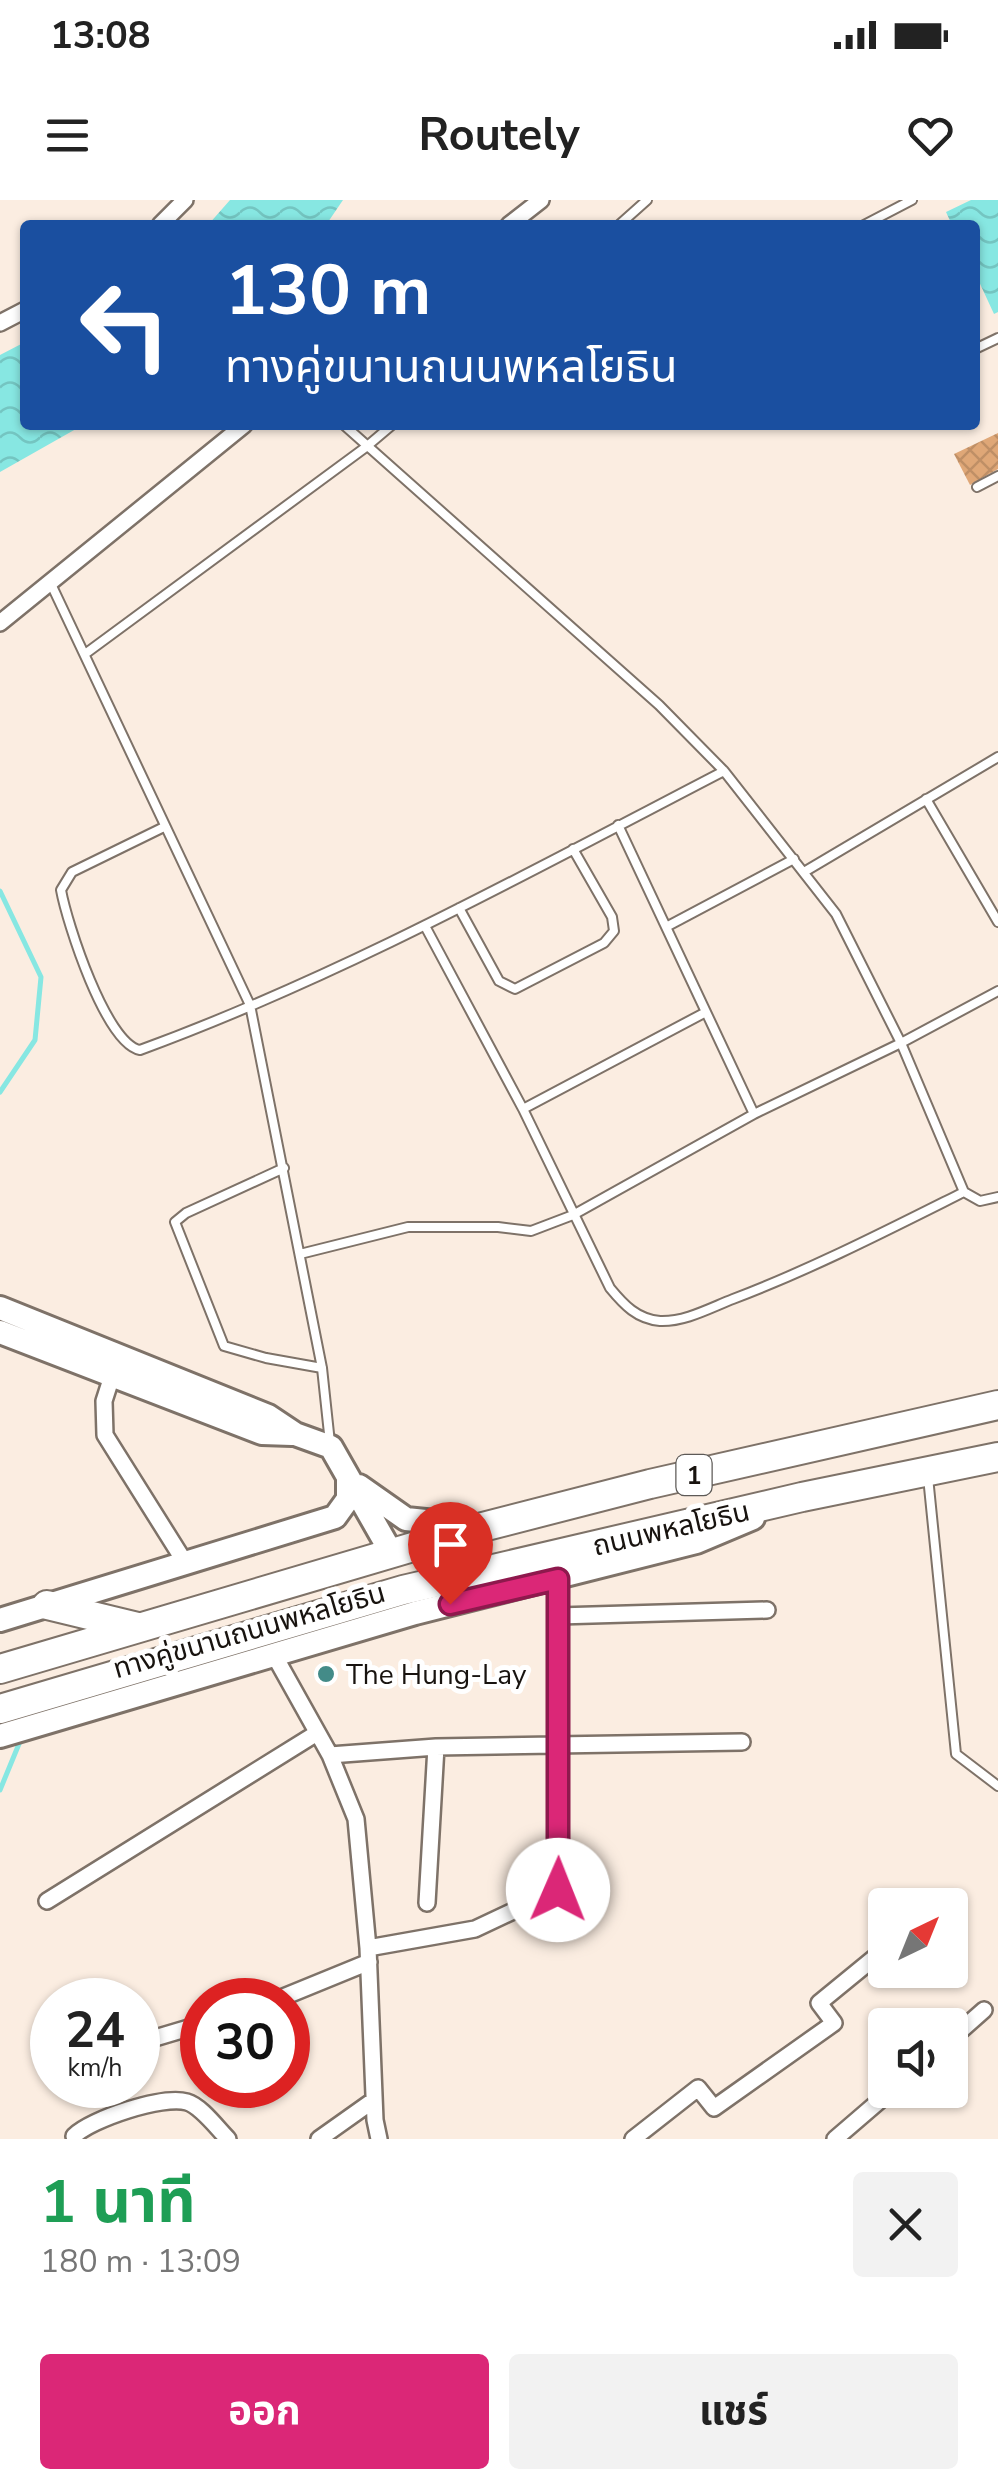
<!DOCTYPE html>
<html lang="th">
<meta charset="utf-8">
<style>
body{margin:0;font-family:"Nunito Sans","Noto Sans Thai",sans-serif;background:#f2f2f2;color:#222;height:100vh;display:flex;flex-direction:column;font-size:38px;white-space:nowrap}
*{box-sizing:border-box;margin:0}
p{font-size:32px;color:#767676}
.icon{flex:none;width:55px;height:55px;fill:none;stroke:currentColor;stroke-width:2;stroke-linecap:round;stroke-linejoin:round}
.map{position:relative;height:1939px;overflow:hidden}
.drawer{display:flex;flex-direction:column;background:#fff;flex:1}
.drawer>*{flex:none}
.hud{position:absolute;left:20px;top:20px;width:960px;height:210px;border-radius:10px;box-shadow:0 2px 8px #0004;background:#1a4fa0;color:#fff;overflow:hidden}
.needle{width:65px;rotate:43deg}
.controls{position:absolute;left:868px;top:1688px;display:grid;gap:20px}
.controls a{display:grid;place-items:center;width:100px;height:100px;border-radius:10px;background:#fff;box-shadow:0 2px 8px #0004;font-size:50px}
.speed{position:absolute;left:30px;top:1778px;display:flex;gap:20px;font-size:50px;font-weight:700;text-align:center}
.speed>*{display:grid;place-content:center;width:130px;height:130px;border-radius:50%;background:#fff;box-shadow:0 2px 8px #0004;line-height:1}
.speed small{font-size:25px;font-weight:400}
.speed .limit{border:15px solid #d22;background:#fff;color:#111}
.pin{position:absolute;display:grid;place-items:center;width:85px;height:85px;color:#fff;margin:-102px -42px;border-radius:50% 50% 50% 0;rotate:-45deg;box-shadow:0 0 10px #0007}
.pin .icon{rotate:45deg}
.me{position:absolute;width:110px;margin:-55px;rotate:1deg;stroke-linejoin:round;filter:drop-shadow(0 0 8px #0008)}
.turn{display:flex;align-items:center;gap:35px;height:210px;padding:0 40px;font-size:45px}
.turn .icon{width:130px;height:130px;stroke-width:2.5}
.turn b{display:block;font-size:70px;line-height:85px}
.round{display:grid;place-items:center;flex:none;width:105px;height:105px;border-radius:10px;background:#f2f2f2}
.overview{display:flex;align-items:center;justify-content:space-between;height:170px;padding:0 40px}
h1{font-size:60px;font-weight:700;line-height:75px;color:#1e9e55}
.cta{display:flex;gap:20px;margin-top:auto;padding:20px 40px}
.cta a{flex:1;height:115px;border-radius:10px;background:#db2777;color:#fff;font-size:40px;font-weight:700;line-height:115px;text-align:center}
.cta a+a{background:#f2f2f2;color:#222}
.status{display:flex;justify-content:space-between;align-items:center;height:70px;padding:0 50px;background:#fff;direction:ltr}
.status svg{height:28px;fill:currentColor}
header{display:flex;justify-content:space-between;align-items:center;height:130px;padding:0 40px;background:#fff;font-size:45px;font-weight:700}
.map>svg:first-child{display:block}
.water{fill:url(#water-waves)}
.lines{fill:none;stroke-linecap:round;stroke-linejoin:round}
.stream{stroke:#87e7e2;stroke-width:5}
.building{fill:url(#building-cross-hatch)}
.lane-casing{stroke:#7e7268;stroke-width:12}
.street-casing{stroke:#7e7268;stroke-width:20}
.secondary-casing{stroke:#7e7268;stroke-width:28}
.highway-casing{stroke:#7e7268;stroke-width:32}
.lane{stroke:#fff;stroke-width:8}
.street{stroke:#fff;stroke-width:15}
.secondary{stroke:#fff;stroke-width:22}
.highway{stroke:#fff;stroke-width:28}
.route-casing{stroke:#8e194d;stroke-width:25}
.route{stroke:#db2777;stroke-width:18}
.poi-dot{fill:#438b88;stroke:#fff;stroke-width:4}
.labels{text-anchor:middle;stroke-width:10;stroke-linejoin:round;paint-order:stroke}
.shield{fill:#fff;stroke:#5d5a57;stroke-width:2.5}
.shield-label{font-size:25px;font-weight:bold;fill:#18130f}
.street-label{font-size:28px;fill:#18130f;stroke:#fff}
.poi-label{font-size:28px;fill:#18130f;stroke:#fff;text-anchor:start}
</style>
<div class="status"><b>13:08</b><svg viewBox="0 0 49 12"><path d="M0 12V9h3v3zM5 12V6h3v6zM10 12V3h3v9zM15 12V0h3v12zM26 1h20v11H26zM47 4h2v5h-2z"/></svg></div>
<header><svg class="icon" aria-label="menu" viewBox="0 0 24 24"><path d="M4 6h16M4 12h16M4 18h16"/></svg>Routely<svg class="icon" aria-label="heart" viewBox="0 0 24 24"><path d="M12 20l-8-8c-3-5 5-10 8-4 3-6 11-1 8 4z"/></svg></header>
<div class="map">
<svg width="998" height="1939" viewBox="0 0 998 1939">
<defs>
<pattern id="water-waves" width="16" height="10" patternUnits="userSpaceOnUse" patternTransform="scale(2.5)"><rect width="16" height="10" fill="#87e7e2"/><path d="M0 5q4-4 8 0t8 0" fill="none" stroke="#74c5c1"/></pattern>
<pattern id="building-cross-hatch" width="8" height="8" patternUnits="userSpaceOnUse" patternTransform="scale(2.5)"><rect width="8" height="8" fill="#dfa777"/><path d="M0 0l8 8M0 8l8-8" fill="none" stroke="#bf8f66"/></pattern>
</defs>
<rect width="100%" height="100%" fill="#fbede1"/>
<!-- water -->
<path class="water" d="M230,0h113l-17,25h-118z
M971,0h27v112l-4,2 -19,-41v-48h-23l-6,-13z
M25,142v83h58l-83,47v-117z"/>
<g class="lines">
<!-- stream -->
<path class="stream" d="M0,691l41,86 -6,63 -35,52
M0,1590l21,-51"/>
</g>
<!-- building -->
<path class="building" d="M998,233v36l-28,16 -16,-31z"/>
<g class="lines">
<defs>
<path id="lane" d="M619,25l28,-25
M864,25l48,-25
M975,149l23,-11
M344,225l315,280 65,66 112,143 65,129 63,149 16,9 18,-4
M977,287l21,-11
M51,384l199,421 72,363 8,75
M85,454l281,-207 26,-22
M926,599l72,123
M618,625l136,289
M164,627l-92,45 -11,18c6,33 45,154 79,160 202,-74 393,-180 584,-279
M804,672l194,-115
M459,708l40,73 16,8 89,-46 10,-12 -2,-14 -39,-68
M425,726l98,183 87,179c14,17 27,31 50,33 25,1 50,-13 73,-22 79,-30 155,-69 231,-107
M666,727l128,-68
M523,909l183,-97
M284,968l-98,45 -11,9 49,124 42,12 56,10
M300,1054l108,-27h90l33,4 42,-16 181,-101 147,-71 97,-52
M928,1277l28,277 42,32"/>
<path id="street" d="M160,25l25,-25
M509,25l32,-25
M0,123l25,-13
M0,423l244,-198
M112,1176l-8,25 1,34 81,129
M558,1416l209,-6
M273,1453l57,102 26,64 12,129 7,172 4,19
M330,1555l106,-8 306,-5
M47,1701l270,-168
M427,1703l9,-156
M368,1748l107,-19 83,-39v-311
M276,1800l93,-38
M950,1840l34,-30
M138,1843l64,-19
M74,1936c17,-17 89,-41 113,-34 14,4 30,26 41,37
M319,1939l55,-39
M633,1939l65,-51 16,20 120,-85 -15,-20 66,-54
M835,1939l57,-49"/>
<path id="secondary" d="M0,1108l268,108 27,18 36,13 61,107
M0,1132l262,101 30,1
M359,1286l47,33 39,4 22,8
M0,1420l335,-103 13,-18v-21
M0,1536l415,-123 281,-71 57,-24"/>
<path id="highway" d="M47,1405l91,22
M0,1469l467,-138 183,-47 348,-79
M0,1509l403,-119 399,-93 196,-40"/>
</defs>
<!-- lane casing -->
<use href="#lane" class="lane-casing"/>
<!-- street casing -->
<use href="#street" class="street-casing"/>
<!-- secondary casing -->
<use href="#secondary" class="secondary-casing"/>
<!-- highway casing -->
<use href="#highway" class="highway-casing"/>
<!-- lane -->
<use href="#lane" class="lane"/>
<!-- street -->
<use href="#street" class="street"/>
<!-- secondary -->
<use href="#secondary" class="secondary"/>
<!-- highway -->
<use href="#highway" class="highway"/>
</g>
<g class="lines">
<defs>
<path id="route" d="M450,1404l108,-25v311"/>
</defs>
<!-- route casing -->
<use href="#route" class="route-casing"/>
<!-- route -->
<use href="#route" class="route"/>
</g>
<!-- markers -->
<circle class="poi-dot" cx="326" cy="1474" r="10"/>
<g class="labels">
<!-- shield labels -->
<rect class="shield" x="676.5" y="1255" width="35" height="40" rx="8"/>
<g class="shield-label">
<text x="694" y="1284">1</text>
</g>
<!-- street labels -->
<g class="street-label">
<text transform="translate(671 1328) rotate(-13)" y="10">ถนนพหลโยธิน</text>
<text transform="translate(249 1430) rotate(-16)" y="10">ทางคู่ขนานถนนพหลโยธิน</text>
</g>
<!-- poi labels -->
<g class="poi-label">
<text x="346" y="1484">The Hung-Lay</text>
</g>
</g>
</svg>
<div class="controls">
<a><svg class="needle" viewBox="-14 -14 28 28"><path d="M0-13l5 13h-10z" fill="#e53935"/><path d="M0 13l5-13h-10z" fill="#767676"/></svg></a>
<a><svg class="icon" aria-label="sound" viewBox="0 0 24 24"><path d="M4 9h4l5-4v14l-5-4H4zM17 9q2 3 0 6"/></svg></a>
</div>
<div class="speed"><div>24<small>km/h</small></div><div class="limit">30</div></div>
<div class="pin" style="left:450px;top:1404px;background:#d93025"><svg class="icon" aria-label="arrive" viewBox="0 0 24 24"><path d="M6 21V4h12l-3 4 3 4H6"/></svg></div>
<svg class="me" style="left:558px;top:1690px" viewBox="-20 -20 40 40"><circle r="19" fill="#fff"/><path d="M0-13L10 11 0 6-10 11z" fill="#db2777"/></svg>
<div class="hud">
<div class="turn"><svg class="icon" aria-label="left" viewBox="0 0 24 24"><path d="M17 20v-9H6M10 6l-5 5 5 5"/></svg><div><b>130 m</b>ทางคู่ขนานถนนพหลโยธิน</div></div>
</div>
</div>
<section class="drawer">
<div class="overview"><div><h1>1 นาที</h1><p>180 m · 13:09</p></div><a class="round"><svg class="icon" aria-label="close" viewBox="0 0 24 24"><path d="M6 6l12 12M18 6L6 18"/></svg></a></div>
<div class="cta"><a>ออก</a><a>แชร์</a></div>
</section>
